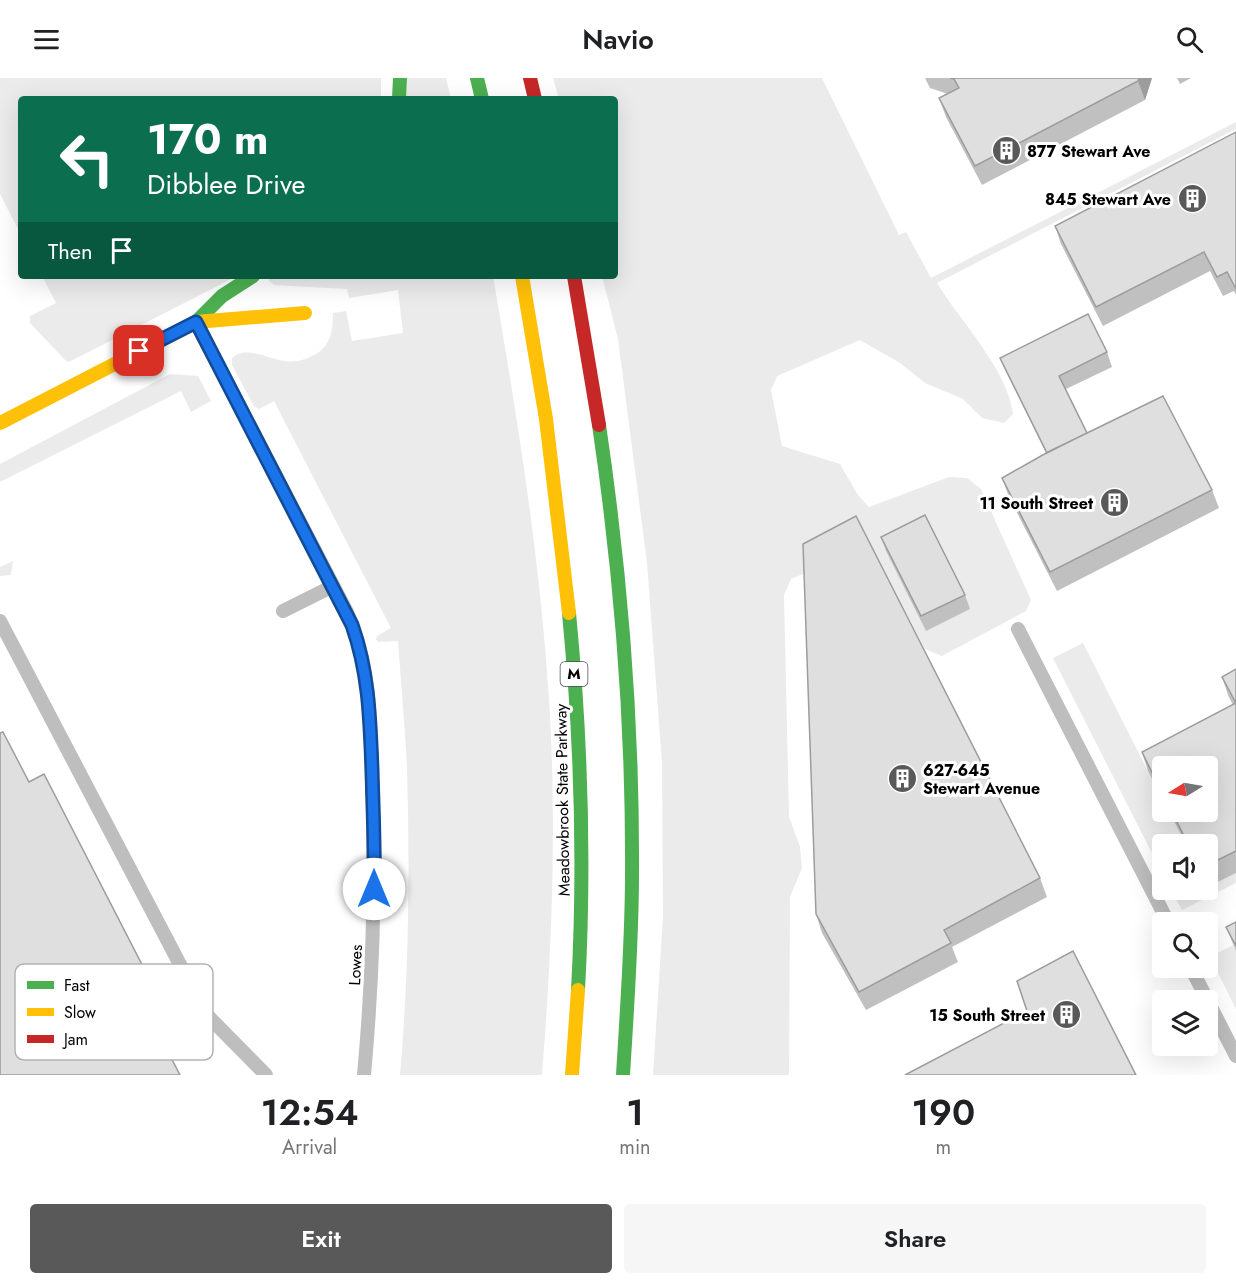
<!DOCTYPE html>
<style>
body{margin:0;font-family:Jost,sans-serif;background:#f6f6f6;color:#202124;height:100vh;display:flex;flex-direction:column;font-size:22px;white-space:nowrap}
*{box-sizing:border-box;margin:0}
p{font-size:20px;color:#757577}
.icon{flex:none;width:33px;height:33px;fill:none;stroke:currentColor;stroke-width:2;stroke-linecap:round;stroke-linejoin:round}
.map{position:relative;height:997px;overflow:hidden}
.details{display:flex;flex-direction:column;background:#fff;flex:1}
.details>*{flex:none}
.guide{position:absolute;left:18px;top:18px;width:600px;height:183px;border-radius:6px;box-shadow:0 6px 24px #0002;background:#0b6e4f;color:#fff;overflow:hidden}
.needle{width:39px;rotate:259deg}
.controls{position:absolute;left:1152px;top:678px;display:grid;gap:12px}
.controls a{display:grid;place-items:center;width:66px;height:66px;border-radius:6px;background:#fff;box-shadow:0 6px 24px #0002;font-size:30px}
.pin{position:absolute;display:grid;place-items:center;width:51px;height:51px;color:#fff;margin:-26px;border-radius:12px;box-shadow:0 3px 9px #0006}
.me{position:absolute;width:66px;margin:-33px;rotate:0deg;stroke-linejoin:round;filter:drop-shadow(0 0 4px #0008)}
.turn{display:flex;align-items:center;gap:21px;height:126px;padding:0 30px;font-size:27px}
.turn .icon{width:78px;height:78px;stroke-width:2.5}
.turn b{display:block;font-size:42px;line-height:51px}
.then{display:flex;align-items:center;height:57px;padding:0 30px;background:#0003;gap:12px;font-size:22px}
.eta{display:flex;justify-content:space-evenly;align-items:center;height:102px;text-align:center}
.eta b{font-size:36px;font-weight:600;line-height:42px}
.cta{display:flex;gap:12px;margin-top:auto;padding:12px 30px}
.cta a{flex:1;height:69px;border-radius:6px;background:#595959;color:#fff;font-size:24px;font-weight:600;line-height:69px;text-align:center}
.cta a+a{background:#f6f6f6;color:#202124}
header{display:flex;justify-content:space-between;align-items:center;height:78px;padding:0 30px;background:#fff;font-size:27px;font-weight:600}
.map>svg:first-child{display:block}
.green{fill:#ebebeb}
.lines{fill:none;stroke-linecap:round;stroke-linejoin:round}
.lane{stroke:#bebebe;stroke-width:14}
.fast{stroke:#4caf50;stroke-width:14}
.slow{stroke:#ffc107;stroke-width:14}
.jam{stroke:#c62828;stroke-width:14}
.wall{fill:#c0c0c0}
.shaded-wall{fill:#9c9c9c}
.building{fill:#dfdfdf;stroke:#9c9c9c;stroke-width:1.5}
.route-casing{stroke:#114b97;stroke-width:15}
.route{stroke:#1a73e8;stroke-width:10}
.labels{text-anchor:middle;stroke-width:6;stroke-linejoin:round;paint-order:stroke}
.shield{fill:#fff;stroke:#4c4c4c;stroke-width:1.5}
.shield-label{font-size:15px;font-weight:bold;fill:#000}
.poi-label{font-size:16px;font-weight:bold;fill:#000;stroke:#fff;text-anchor:end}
.street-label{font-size:16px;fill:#000;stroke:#fff}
.key{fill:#fff;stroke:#b2b2b2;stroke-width:1.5}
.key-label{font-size:16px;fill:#000}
</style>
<header><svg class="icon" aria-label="menu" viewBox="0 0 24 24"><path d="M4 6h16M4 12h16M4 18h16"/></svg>Navio<svg class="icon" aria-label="search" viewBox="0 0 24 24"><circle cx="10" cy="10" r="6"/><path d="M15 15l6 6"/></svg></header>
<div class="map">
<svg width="1236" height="997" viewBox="0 0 1236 997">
<rect width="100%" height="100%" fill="#fff"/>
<!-- green -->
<path class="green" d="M0,0h381v21h-360v136l-21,-41z
M407,0h39l5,21h-45z
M553,0h269l77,157 7,-3 25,46 305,-156v7l-299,154c23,38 71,87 76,131l-9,9 -22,-5 -19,-19 -38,-16 -25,-20 -40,-23 -83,36 -6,14 11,56 58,18 18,31 11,12 80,-30 18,1 14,11 50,111 -5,11 -84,45 -17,-7 -56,-108 -33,19 -45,19 -7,16 5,222 11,30 2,21 -12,29 -1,178h-136l10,-158 -1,-154 -15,-200 -29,-224 -16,-63h13v-177h-56z
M42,198h195l-168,86 -3,-1 -36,-38v-7l26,-13z
M274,198h219c24,140 47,281 56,423 8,125 3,251 -7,376h-142c9,-102 10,-204 7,-306 -2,-43 -6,-86 -9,-128l-20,1 -2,-3 1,-3 14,-8 -117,-227 -15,8 -5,-3 -22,-41v-7c14,-13 37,1 53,3 12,2 22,-2 31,-7 15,-9 17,-24 17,-41l13,-2 6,30 51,-8 -5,-43 -49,8 -2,-9 -73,-4 -5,-4v-4z
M170,296l28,2 13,25 -20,11 -10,-21 -181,91v-18z
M13,483l-2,14 -11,1v-9z
M1083,565l79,156v13h7l17,32h-24v29l-109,-215z
M1236,795v10l-54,27 -11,-20h37v-3z
M1233,867l3,6v58l-26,-52z"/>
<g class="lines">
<!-- lane -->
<path class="lane" d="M197,246l150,288c24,53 23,109 25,166 4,99 1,198 -8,297
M283,533l50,-25
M0,543l206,393 60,61
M1018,551l150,293
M1191,890l45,88"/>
<!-- fast -->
<path class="fast" d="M477,0l5,21
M399,21l1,-21
M196,244l26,-26 31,-20
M599,347c22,149 34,299 33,450 0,67 -5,133 -9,200
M569,535c12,125 16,251 9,377"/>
<!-- slow -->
<path class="slow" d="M522,198l24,143 23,194
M0,345l196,-101 109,-9
M572,997l6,-85"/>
<!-- jam -->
<path class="jam" d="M530,0l5,21
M574,198l25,149"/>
</g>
<!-- wall -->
<path class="wall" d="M925,0h227l-7,22 -163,85 -36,-68 -7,-19 9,-4 -18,-6z
M1177,0h14l-11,6z
M1236,54v163l-2,-4 -11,5 -13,-25 -107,55 -42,-82 -6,-18z
M1107,274l5,15 -46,22 21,44 125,57 7,18 -162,83 -48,-94 -7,-19 44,-25 -40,-81 -6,-14z
M881,459l84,58 5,14 -44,22 -40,-80z
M1236,591v204l-28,14v-43h-22l-17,-32h39l-46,-46v33l-14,-28 -6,-19 91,-47 -5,-10 -6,-18z
M29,704l125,206 7,19 -13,7z
M1040,800l7,19 -95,50 6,15 -92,48 -44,-77 -6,-19z
M1236,844v29l-10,-24z"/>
<!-- shaded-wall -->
<path class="shaded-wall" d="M1139,0h13l-7,22 -7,-19z"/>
<!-- building -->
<path class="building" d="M950,0h189l-1,3 -163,85 -36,-68 20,-10 -5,-9z
M1236,54v157l-9,-17 -10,5 -13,-25 -108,55 -41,-81z
M1088,236l19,38 -48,24 28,57 -40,20 -47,-95z
M1163,318l49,94 -162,82 -48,-94 46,-26z
M925,437l40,80 -44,21 -40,-79z
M856,438l184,362 -96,52 7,13 -92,49 -43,-78 -13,-370z
M1236,591v182l-28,14v-21h-20l-16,-32h36v-46h-46v27l-20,-41 94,-49 -14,-26z
M3,654l26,50 15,-8 110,214 -15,8 41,79h-180v-342z
M1236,844v24l-10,-19z
M1073,873l63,124h-231l122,-64 -10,-30z"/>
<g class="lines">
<defs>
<path id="route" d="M139,273l57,-29 156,303c17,48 18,94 20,145 1,40 3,79 2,119"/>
</defs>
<!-- route casing -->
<use href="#route" class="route-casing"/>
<!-- route -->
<use href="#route" class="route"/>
</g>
<!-- icons -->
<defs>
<symbol id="building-disc" viewBox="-11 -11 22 22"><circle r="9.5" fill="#595959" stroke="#fff"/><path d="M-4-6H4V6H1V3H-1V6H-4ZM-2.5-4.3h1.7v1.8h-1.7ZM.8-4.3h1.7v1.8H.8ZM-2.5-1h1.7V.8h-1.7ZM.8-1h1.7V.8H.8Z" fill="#fff"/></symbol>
</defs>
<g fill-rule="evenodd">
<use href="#building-disc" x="990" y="56" width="33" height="33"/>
<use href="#building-disc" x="1176" y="104" width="33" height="33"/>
<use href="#building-disc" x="1098" y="408" width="33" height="33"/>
<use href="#building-disc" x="886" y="684" width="33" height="33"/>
<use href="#building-disc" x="1050" y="920" width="33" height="33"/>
</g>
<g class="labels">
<!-- shield labels -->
<rect class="shield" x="560.5" y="584" width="27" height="24" rx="4.5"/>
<g class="shield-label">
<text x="574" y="601">M</text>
</g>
<!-- poi labels -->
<g class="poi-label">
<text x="1027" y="79" text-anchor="start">877 Stewart Ave</text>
<text x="1171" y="127">845 Stewart Ave</text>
<text x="1093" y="431">11 South Street</text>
<text x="923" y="698" text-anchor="start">627-645<tspan x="923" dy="18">Stewart Avenue</tspan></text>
<text x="1045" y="943">15 South Street</text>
</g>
<!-- street labels -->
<g class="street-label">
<text transform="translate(562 722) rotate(-91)" y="6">Meadowbrook State Parkway</text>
<text transform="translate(355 887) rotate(-87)" y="6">Lowes</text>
</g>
</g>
<!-- legend -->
<rect x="15" y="886" width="198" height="96" rx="9" class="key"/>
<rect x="27" y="903" width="27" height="8" fill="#4caf50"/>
<rect x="27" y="930" width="27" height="8" fill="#ffc107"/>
<rect x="27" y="957" width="27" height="8" fill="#c62828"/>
<g class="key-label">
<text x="64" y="913">Fast</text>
<text x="64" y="940">Slow</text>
<text x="64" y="967">Jam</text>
</g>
</svg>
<div class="controls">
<a><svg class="needle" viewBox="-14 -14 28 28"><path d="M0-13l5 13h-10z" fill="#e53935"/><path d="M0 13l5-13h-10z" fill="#757577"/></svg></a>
<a><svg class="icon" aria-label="sound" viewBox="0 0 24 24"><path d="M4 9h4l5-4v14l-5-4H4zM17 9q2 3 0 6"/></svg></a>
<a><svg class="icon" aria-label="search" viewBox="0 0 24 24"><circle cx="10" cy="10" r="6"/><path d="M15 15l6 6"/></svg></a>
<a><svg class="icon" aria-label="layers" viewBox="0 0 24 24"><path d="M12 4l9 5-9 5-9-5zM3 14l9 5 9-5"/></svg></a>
</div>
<div class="pin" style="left:139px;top:273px;background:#d93025"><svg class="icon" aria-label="arrive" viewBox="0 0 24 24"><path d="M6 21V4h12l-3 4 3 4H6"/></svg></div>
<svg class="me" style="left:374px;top:811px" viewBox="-20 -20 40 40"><circle r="19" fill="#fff"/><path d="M0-13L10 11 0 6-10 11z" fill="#1a73e8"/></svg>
<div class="guide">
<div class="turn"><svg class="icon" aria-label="left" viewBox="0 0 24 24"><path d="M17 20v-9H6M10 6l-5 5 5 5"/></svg><div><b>170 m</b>Dibblee Drive</div></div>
<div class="then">Then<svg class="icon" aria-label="arrive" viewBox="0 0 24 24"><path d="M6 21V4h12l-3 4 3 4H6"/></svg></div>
</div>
</div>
<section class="details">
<div class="eta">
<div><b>12:54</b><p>Arrival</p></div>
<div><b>1</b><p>min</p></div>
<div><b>190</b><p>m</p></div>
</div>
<div class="cta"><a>Exit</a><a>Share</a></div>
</section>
